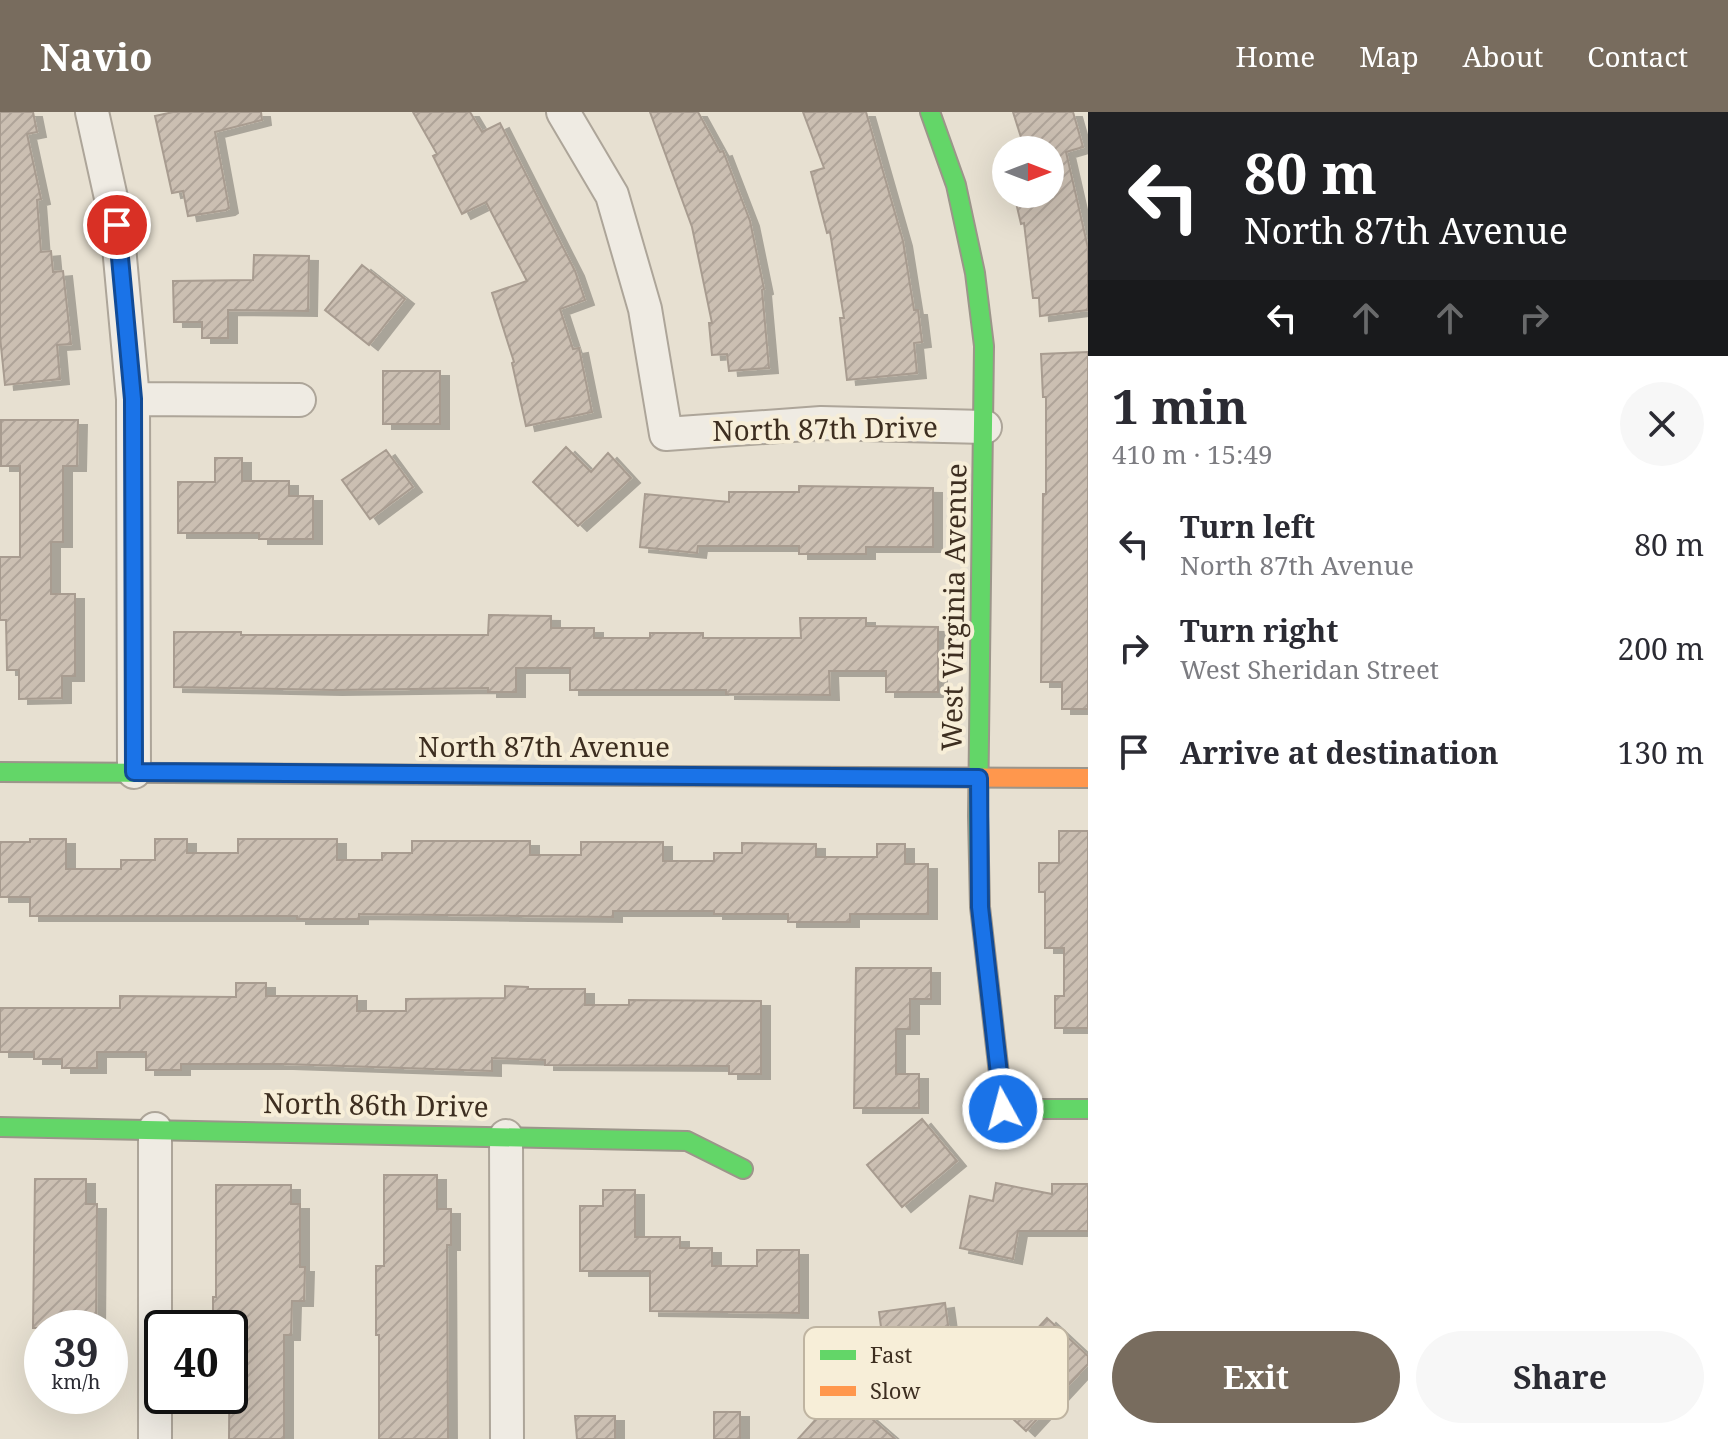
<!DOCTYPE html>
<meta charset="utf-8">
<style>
body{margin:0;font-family:"Noto Serif",serif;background:#f7f7f7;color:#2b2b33;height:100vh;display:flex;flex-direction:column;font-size:30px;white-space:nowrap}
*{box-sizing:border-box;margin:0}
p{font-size:26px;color:#7c7c81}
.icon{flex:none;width:44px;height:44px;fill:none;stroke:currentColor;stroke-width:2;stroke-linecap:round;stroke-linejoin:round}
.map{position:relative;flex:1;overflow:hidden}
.side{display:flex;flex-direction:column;background:#fff;width:640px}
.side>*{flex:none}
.banner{background:#202124;color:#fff;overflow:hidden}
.needle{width:52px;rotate:90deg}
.tools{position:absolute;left:992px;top:24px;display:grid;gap:16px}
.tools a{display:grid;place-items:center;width:72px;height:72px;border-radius:50%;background:#fff;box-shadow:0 8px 32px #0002;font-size:40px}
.speed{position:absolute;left:24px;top:1198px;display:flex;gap:16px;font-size:40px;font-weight:700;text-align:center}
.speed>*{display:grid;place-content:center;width:104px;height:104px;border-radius:50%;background:#fff;box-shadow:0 8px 32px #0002;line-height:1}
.speed small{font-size:20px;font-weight:400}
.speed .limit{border:4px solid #111;border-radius:12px;background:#fff;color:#111}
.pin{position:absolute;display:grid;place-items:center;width:68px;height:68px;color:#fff;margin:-34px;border:4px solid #fff;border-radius:50%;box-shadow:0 2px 8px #0007}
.me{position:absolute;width:88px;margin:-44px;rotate:353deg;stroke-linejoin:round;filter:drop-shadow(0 0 6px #0008)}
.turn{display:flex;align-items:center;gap:28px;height:168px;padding:0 24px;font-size:36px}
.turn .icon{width:104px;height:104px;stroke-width:2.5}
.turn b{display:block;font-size:56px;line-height:68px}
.lanes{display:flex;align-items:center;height:76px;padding:0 24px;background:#0003;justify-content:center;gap:40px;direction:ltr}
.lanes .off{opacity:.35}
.round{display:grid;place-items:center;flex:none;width:84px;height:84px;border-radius:42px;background:#f7f7f7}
.headline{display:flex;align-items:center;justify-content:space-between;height:136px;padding:0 24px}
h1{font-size:48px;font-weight:700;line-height:60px}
.action{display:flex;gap:16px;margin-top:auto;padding:16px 24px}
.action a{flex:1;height:92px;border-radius:48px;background:#786c5e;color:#fff;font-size:32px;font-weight:700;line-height:92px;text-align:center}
.action a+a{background:#f7f7f7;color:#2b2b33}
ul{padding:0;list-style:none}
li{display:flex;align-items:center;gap:24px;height:104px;padding:0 24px}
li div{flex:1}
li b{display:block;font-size:30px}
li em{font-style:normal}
header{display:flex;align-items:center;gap:48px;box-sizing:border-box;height:112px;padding:0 40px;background:#786c5e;color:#fff}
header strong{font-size:38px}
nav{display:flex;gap:44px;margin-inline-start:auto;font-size:28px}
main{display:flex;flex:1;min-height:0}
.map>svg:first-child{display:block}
.building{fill:url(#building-hatch);stroke:#a89c90;stroke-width:2;filter:url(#shadow)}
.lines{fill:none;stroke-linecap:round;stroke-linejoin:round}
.street-casing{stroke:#ada599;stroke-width:36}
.fast-casing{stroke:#9c958a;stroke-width:22}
.slow-casing{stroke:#9c958a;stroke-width:22}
.street{stroke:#efebe3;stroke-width:32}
.fast{stroke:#63d668;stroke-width:18}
.slow{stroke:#ff974d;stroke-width:18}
.route-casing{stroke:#114b97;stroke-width:20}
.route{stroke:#1a73e8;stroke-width:14}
.labels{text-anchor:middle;stroke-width:8;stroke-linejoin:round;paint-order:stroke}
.street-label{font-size:28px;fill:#3d2e20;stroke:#f7eed8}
.key{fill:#f7eed8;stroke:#bfb4a1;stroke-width:2}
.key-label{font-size:22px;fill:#3d2e20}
</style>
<header>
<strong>Navio</strong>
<nav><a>Home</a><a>Map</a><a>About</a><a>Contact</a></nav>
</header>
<main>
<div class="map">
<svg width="1088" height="1327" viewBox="0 0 1088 1327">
<defs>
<pattern id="building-hatch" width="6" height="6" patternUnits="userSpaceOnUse" patternTransform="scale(2)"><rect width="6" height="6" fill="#cbbfb2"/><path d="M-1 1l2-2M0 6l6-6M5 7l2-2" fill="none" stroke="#afa499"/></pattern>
<filter id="shadow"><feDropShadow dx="9" dy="5" stdDeviation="0" flood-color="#0004"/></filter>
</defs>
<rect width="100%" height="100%" fill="#e7e0d1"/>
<!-- building -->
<path class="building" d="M0,0h33l4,20 -10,2 14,65 -4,1 4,52 10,-1 2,21 10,-1 8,73 -14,1 3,34 -55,6 -5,-48z
M173,0h88l1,8 -47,12 14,76 -3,2 -38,6 -5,-25 -11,2 -17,-77z
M413,0h57l12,20 18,-9 75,148 10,29 -25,9 13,40 6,-1 13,64 -66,14 -14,-63 2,-1 -22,-69 35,-12 -41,-79 -24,12 -29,-58 4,-2z
M650,0h48l22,40 3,-1 27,70 14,68 -2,1 7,78 -40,3 -2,-17 -15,1 -3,-32h3l-20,-96z
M803,0h63l37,129 11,69h4l4,32 -8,1 3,30 -70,7 -7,-62h4l-14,-86 -3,1 -16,-61 13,-4z
M1013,0h60l10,35 -17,5 22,96v62l-48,6 -1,-18h-6l-9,-75 -3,1 -7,-30h36v-44h-25z
M254,143l55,1 -1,55 -80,-1v28h-26v-16h-28l-1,-41 80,-1z
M362,153l43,34 -36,46 -44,-35z
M1088,240v357h-26v-27h-21l2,-188h3v-97h-3l-2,-43z
M383,259h57v53h-57z
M1,308h77l-1,46h-14v76h-12v52h24v82h-13v22l-43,1v-29h-12l-1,-50h-6v-63h20v-91h-19z
M566,335l25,25 17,-19 23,25 -53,48 -45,-44z
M386,338l27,37 -43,32 -28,-39z
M215,346h27v23h47v15h24v43h-54v-6h-81v-51h37z
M799,374l134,2v59h-67v7h-67v-8h-101l-1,7 -57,-6 5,-53 84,8v-10h70z
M489,503l62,1v12h43v10h56v-5h53v5h98l-1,-20h66v8l72,1v65h-52v-21h-57l1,24 -104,-1v-4h-156v-22h-54v24h-28v-4l-155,2 -159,-3v-55h67v3h247z
M1059,719h29v197h-33v-32h9v-48h-19v-56h-6v-29h20z
M30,727h36v30h55v-9h34v-21h32v14h51v-14h99v21h45v-7h30v-12h118v14h51v-13h82v19h51v-8h28v-10l74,1v13h61v-13h28v20h23v50h-78v8h-62v-8h-74v-3h-101v6l-254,-3v5h-62v-3h-267v-19h-30v-55h30z
M856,856h75v31h-21v30h-14v45h23v34h-65z
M236,871h30v13h91v15h49v-12l99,-1v-12l23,1v2h57v16h44v-5l132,1v73h-32v-8l-184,-1v-5l-53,-2v13l-208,-7h-103v6h-35v-18h-49v16h-35v-9h-28v-7h-34v-44h120v-12l116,1z
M922,1007l35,42 -55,46 -35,-42z
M384,1063h53v34h14v36h-4l1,194h-69v-104h-3v-69h8z
M35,1067h51v25h11l-1,124h-63z
M996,1071l56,11v-10h36v47h-70l-5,28 -53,-11 10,-52 23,5z
M216,1073h75v19h9v63h5l-1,34h-12l-1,34h-7v104h-55l1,-111h-17v-31h3z
M603,1078h32v47h45v11h32v18h45v-16h42v63l-149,-2v-40h-70v-65h23z
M945,1191l13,94 -30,4 -3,-19 -36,5 -10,-75z
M1047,1206l41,38v8l-62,67 -27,-25 19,-20 -18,-17z
M848,1286l47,41h-97l28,-31 8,6z
M714,1300h26v27h-26z
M575,1304h40v23h-38z"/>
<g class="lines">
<defs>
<path id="street" d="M92,0l25,113 16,174 1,373
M563,0l49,83 33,114 21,125 155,-11 164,4
M133,287l166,1
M155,1017v310
M506,1024l1,303"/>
<path id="fast" d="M930,0l26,73 19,88 9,73 -6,470 2,91 23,202h85
M0,660l645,4
M0,1015l687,14 56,28"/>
<path id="slow" d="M645,664l443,2"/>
</defs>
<!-- street casing -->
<use href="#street" class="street-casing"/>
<!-- fast casing -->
<use href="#fast" class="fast-casing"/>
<!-- slow casing -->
<use href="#slow" class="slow-casing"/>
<!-- street -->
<use href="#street" class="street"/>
<!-- fast -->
<use href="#fast" class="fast"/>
<!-- slow -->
<use href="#slow" class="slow"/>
</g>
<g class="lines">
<defs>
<path id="route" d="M117,113l16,174 1,373 845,6 1,129 23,202"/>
</defs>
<!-- route casing -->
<use href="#route" class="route-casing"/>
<!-- route -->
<use href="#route" class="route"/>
</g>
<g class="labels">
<!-- street labels -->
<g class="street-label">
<text transform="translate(825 317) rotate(-1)" y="10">North 87th Drive</text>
<text transform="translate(954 495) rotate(-89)" y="10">West Virginia Avenue</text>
<text x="544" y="645">North 87th Avenue</text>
<text transform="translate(376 993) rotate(1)" y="10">North 86th Drive</text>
</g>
</g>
<!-- legend -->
<rect x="804" y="1215" width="264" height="92" rx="12" class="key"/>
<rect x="820" y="1238" width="36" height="10" fill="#63d668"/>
<rect x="820" y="1274" width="36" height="10" fill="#ff974d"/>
<g class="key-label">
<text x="870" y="1251">Fast</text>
<text x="870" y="1287">Slow</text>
</g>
</svg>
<div class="tools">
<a><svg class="needle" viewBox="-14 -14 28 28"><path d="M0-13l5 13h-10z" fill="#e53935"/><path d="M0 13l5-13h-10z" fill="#7c7c81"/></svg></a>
</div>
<div class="speed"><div>39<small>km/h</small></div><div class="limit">40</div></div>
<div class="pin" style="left:117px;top:113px;background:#d93025"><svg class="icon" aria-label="arrive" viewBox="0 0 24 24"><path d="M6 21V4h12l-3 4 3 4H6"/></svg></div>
<svg class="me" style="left:1003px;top:997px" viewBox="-20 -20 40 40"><circle r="17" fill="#1a73e8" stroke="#fff" stroke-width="3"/><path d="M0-11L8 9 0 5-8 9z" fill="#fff"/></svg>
</div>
<section class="side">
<div class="banner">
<div class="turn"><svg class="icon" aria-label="left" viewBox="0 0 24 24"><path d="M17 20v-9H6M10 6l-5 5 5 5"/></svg><div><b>80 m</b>North 87th Avenue</div></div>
<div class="lanes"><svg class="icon" aria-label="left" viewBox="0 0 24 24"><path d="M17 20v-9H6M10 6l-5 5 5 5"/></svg><svg class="icon off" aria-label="ahead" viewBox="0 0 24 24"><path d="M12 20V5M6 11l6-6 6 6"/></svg><svg class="icon off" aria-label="ahead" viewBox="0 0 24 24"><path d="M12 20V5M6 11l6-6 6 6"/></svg><svg class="icon off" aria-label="right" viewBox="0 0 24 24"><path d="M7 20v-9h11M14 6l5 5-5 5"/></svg></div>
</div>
<div class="headline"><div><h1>1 min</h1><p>410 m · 15:49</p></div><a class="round"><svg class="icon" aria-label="close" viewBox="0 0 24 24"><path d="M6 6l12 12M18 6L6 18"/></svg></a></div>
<ul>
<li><svg class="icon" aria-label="left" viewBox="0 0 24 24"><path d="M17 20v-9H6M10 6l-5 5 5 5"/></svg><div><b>Turn left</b><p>North 87th Avenue</p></div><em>80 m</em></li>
<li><svg class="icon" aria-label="right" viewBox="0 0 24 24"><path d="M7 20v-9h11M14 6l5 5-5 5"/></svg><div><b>Turn right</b><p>West Sheridan Street</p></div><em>200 m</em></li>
<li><svg class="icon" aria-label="arrive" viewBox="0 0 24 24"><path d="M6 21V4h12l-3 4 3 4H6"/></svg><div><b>Arrive at destination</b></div><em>130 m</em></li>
</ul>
<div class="action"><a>Exit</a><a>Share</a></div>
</section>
</main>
